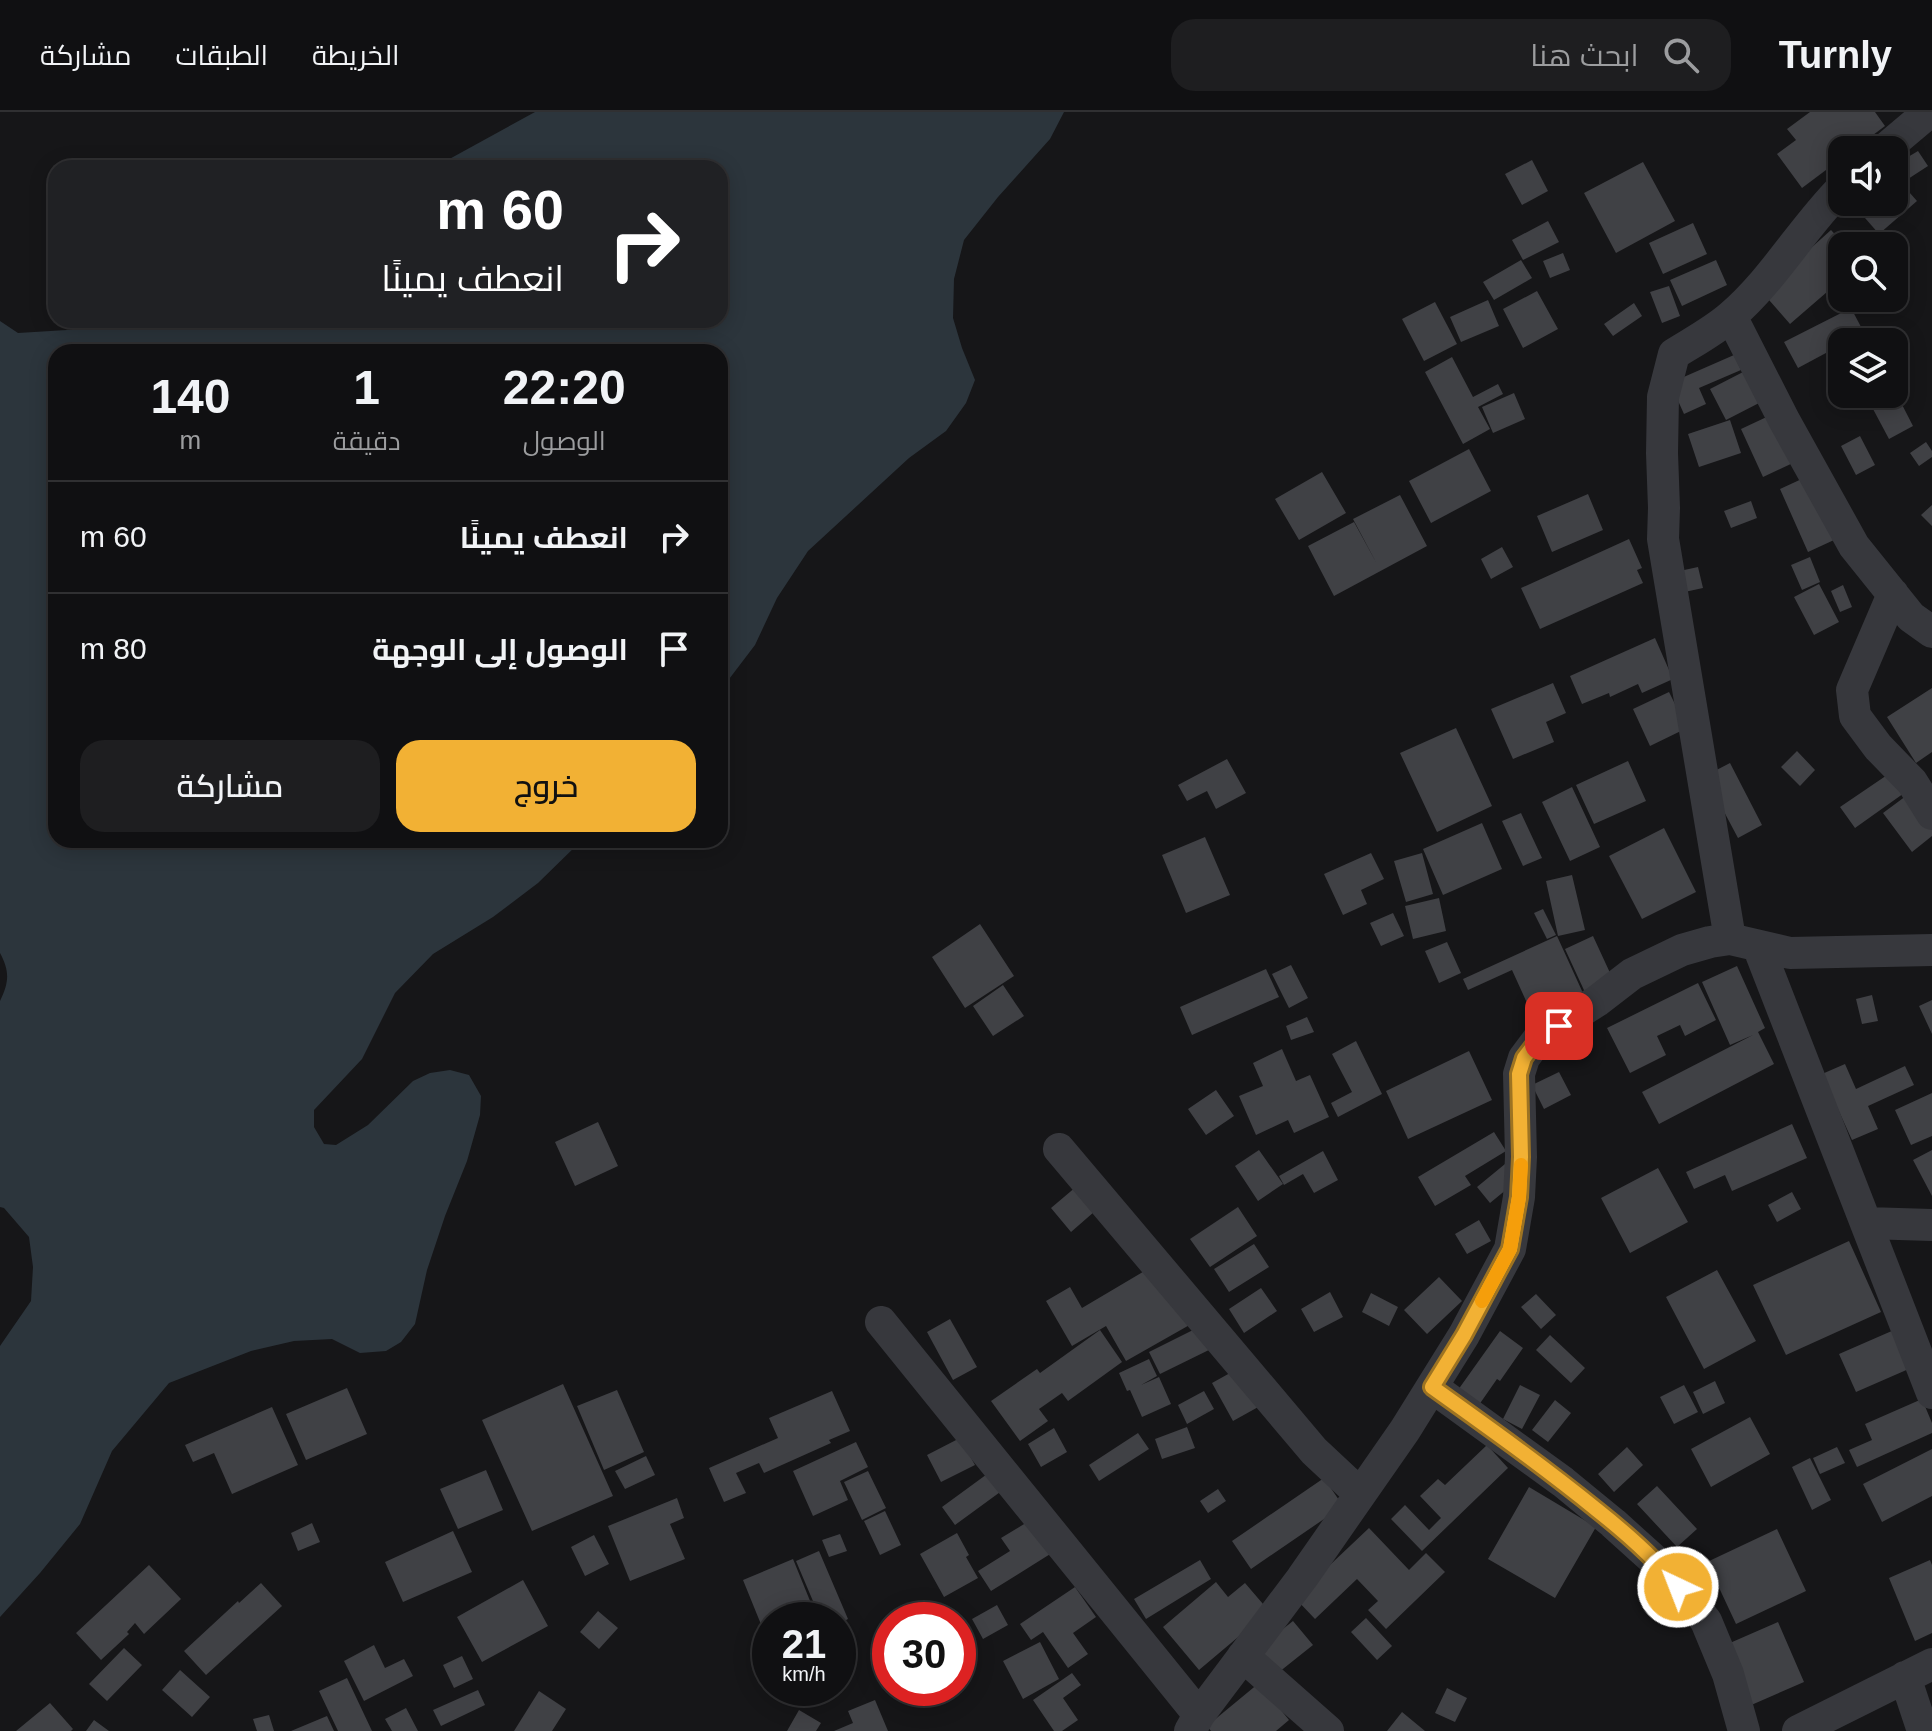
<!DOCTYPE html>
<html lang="ar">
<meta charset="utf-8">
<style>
body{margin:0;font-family:Helvetica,Cairo,sans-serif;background:#1e1e20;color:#f1f3f6;direction:rtl;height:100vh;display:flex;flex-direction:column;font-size:30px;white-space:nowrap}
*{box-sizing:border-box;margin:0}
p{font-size:26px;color:#9c9d9f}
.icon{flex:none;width:44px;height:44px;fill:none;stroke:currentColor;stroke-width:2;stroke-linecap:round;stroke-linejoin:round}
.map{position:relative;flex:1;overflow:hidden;direction:ltr}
.details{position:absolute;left:48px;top:232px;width:680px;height:504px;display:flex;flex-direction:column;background:#101012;border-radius:24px;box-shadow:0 4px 20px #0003,0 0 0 2px #303032;direction:rtl}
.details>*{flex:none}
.banner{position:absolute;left:48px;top:48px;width:680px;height:168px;border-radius:24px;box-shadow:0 4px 20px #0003,0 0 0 2px #303032;direction:rtl;background:#202124;color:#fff;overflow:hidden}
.fabs{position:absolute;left:1828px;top:24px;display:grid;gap:16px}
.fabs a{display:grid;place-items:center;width:80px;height:80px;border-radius:16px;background:#101012;box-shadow:0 4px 20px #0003,0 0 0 2px #303032;font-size:40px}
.speed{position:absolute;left:752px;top:1490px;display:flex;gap:16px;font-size:40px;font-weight:700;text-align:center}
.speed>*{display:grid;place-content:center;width:104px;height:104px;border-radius:50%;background:#101012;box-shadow:0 4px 20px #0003,0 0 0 2px #303032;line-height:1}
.speed small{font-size:20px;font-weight:400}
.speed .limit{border:12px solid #d22;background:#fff;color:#111}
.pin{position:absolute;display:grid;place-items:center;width:68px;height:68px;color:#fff;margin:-34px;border-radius:16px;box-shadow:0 4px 12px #0006}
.me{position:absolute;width:88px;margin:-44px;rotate:317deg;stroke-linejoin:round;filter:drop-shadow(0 0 6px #0008)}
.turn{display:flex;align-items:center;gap:28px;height:168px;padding:0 32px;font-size:36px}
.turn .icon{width:104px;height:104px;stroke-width:2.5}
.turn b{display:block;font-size:56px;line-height:68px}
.eta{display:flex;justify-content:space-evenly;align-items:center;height:136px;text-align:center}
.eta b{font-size:48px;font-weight:600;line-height:56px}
.action{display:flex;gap:16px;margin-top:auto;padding:16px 32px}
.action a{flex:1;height:92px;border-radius:24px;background:#f2b134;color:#111;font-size:32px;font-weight:600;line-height:92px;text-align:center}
.action a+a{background:#1e1e20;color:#f1f3f6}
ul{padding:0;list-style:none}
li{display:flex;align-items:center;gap:24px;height:112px;padding:0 32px;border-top:2px solid #303032}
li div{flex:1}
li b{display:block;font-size:30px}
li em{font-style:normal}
header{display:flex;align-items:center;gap:48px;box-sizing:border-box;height:112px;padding:0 40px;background:#101012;border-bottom:2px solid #303032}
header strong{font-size:38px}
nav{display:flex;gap:44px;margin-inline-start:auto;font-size:28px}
.search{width:560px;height:72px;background:#1e1e20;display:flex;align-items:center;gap:20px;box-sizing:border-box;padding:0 28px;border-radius:24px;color:#9c9d9f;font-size:30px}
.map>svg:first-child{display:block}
.water{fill:#2c353c}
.building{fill:#404145}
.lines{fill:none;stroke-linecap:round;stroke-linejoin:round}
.street{stroke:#37383d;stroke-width:32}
.route-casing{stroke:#9d7322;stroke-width:20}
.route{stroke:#f2b134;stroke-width:14}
.slow{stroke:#f59e0b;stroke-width:14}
</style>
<header>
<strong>Turnly</strong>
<div class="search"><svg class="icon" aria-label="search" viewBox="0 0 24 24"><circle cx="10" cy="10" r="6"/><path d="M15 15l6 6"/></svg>ابحث هنا</div>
<nav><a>الخريطة</a><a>الطبقات</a><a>مشاركة</a></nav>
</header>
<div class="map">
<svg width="1932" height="1619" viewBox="0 0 1932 1619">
<rect width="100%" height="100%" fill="#161618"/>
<!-- water -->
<path class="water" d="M535,0h529l-14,27 -52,58 -34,43 -10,39 -1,39 9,30 13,32 -9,23 -20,28 -37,27 -101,93 -31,47 -22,47 -35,46v-339h-664v488h526l-44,43 -45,34 -60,37 -38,39 -33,66 -48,51v17l10,17 12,1 32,-20 45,-44 17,-8 20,-3 19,5 12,21 -1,19 -13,46 -22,55 -18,54 -12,54 -14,18 -15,9 -26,2 -28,-14 -38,2 -43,10 -82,32 -57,68 -32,73 -40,49 -40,44v-271l31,-45 2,-34 -4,-30 -25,-29 -4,-1v-206c9,-19 10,-29 0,-48v-632l18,12 65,-4 58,-9h579v-152h-287z"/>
<!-- building -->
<path class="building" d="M1810,0h65l10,14 -32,24h-11v8l-40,30 -25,-34 19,-14 -9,-11z
M1918,39l10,15 -20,13 -10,-16z
M1532,48l16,31 -26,14 -17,-31z
M1643,50l32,59 -59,32 -32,-60z
M1894,63l23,26 -38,33 -28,-32h43z
M1548,109l11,21 -36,18 -11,-20z
M1693,111l14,31 -44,20 -14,-31z
M1831,118l12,13 -16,14 15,18v4l-52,45 -28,-32z
M1563,141l7,17 -20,8 -7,-17z
M1521,148l11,18 -38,22 -11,-18z
M1716,148l11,25 -45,21 -12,-26z
M1669,174l11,30 -18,7 -12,-31z
M1537,179l21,38 -35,19 -20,-39z
M1488,188l11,26 -38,16 -11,-25z
M1435,190l22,42 -33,17 -22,-42z
M1634,191l8,13 -29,20 -9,-12z
M1851,196l18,34h-27v9l-3,-5 -41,22 -14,-26z
M1734,243l7,15 -42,18 7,16 -22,10 -14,-31z
M1452,245l21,40 25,-13 5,10 -25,13 12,22 -27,15 -38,-72z
M1745,259l16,31 -35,18 -16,-31z
M1894,277l19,37 -24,13 -24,-45h29z
M1514,281l11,26 -32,14 -11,-26z
M1773,302l22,48 -32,15 -22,-48z
M1730,308l11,33 -42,14 -11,-33z
M1860,324l15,29 -19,10 -15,-29z
M1926,330l6,9v6l-13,9 -9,-13z
M1469,337l22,42 -60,32 -22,-42z
M1322,360l24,41 -47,27 -24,-41z
M1806,365l28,63 -26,12 -28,-63z
M1588,382l15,36 -51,22 -15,-36z
M1400,383l27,51 -93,50 -26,-50 46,-24 23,42 -24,-45z
M1751,389l6,17 -26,10 -7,-17z
M1932,393v21l-11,-11z
M1629,427l13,29 -5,2 6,13 -103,46 -19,-41z
M1502,435l11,20 -22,12 -10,-20z
M1810,445l10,25 -18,8 -11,-25z
M1698,455l5,21 -23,5 -5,-21z
M1819,472l20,38 -25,13 -20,-38z
M1843,473l9,22 -12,5 -9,-21z
M1655,526l18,41 -31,14 -4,-9 -28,13 -1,-4 -27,11 -12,-28z
M1553,571l13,30 -20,9 8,20 -41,17 -22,-50z
M1932,576v64l-16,11 -29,-46z
M1669,580l18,36 -37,18 -17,-37z
M1456,616l36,78 -55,26 -37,-79z
M1797,639l18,19 -15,16 -19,-19z
M1227,647l19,34 -30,16 -9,-18 -20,10 -9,-16z
M1628,649l18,40 -52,23 -18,-39z
M1730,651l32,62 -24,13 -33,-62z
M1893,659l14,20 -52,37 -15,-21z
M1572,675l28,60 -30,14 -28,-59z
M1910,681l22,29v14l-20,16 -29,-39z
M1521,701l21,45 -19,8 -21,-45z
M1482,711l20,46 -59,26 -20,-46z
M1664,716l32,64 -54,27 -33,-63z
M1205,725l25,58 -44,18 -24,-58z
M1371,741l13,26 -23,11 6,14 -24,11 -19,-41z
M1422,741l11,41 -27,8 -12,-41z
M1572,763l13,55 -27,6 -12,-55z
M1439,786l7,33 -33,8 -8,-33z
M1543,797l13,26 -9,4 -13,-26z
M1393,801l11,23 -23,10 -11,-23z
M980,812l34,52 -49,32 -33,-51z
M1557,824l30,66 -50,23 -25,-55 -44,20 -5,-11z
M1593,824l24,52 -28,13 -24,-52z
M1447,830l14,31 -22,10 -14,-32z
M1291,853l17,33 -19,10 -17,-34z
M1737,854l28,62 -7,4 16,32 -115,60 -17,-32 111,-57 -23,10 -28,-63z
M1266,857l13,28 -87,38 -12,-28z
M1698,871l18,37 -31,16 -5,-11 -23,11 9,19 -36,18 -23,-45z
M1003,873l21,31 -31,20 -20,-30z
M1872,883l6,26 -16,3 -6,-25z
M1932,888v34l-13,-28z
M1307,905l7,15 -23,8 -5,-14z
M1356,929l26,53 -44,23 -7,-14 21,-11 -20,-38z
M1282,937l14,32 14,-6 19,42 -35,16 -6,-13 -32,15 -17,-39 24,-10 -10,-23z
M1469,939l23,49 -84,39 -22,-48z
M1845,952l11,25 49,-23 9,19 -46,21 10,23 -26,11 -30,-66z
M1559,960l12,23 -27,14 -12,-24z
M1216,978l18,26 -28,19 -18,-26z
M1932,981v43l-21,9 -16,-35z
M598,1010l20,44 -43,20 -20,-44z
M1792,1012l15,34 -75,33 -7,-16 -31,14 -8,-17z
M1494,1020l12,19 -41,25 6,9 -36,21 -17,-29z
M1259,1038l24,34 -25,17 -23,-35z
M1932,1038v46l-19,-36z
M1323,1039l15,29 -24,13 -11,-19 -19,11 -5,-9z
M1505,1052l13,16 -28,23 -13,-16z
M1658,1056l30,54 -58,31 -29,-55z
M1090,1063l20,23 -39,34 -20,-24z
M1792,1080l9,17 -24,13 -9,-17z
M1238,1095l19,29 -47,31 -20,-28z
M1479,1108l12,21 -24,13 -12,-20z
M1849,1129l32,71 -95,43 -33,-70z
M1254,1132l15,23 -40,25 -15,-23z
M1158,1151l35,60 -67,38 -20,-35 -34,20 -26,-45 24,-14 12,21z
M1717,1158l39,71 -52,28 -38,-72z
M1439,1165l23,24 -35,33 -23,-24z
M1261,1176l16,23 -33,22 -15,-24z
M1330,1180l13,25 -29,15 -13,-23z
M1371,1181l27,14 -9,19 -27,-14z
M1536,1182l20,21 -15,14 -20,-22z
M950,1207l27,48 -24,13 -26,-48z
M1203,1213l12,22 -55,27 -11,-22z
M1100,1218l22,32 -54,39 -6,-8 -23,16 9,12 -28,20 -29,-40 46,-32 3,4z
M1894,1218l17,38 -55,24 -17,-38z
M1500,1219l23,17 -23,33 -3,-2 -23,33 -21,-15z
M1550,1223l35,33 -14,15 -35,-33z
M1149,1247l8,17 -16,9 18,-8 12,27 -29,13 -12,-27 -3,1 -8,-18z
M1239,1256l21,38 -27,15 -21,-38z
M1715,1269l10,22 -22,11 -10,-22z
M563,1272l50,112 -81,35 -50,-111z
M1520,1273l20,10 -18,34 -19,-10z
M1684,1273l14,27 -24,12 -14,-27z
M347,1276l20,46 -61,26 -20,-46z
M617,1278l27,62 -40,18 -27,-64z
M832,1279l18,40 -21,9 2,3 -67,30 -5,-10 -23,10 10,20 -22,9 -15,-34 69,-30 -9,-20z
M1204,1279l10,18 -27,15 -9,-19z
M1922,1287l10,24v10l-75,34 -8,-17 23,-10 -7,-16z
M1555,1288l16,13 -23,29 -16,-12z
M272,1295l26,58 -66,29 -18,-41 -21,9 -8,-17z
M1750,1305l20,37 -59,33 -20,-38z
M1187,1315l8,21 -33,11 -7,-20z
M1054,1316l13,24 -26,15 -13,-23z
M1138,1321l11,16 -50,32 -10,-16z
M960,1326l15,27 -34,17 -14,-27z
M856,1330l12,25 -28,14 8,19 -35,16 -20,-45z
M1487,1333l21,23 -86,83 -31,-32 14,-14 24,25 12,-12 -21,-22 18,-17 7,6z
M1627,1335l16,18 -29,27 -16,-18z
M1837,1335l8,16 -25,11 -7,-16z
M1932,1337v47l-50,26 -19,-38z
M646,1344l9,19 -30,14 -10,-18z
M1810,1346l21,42 -19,10 -20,-43z
M994,1357l13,18 -52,38 -13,-18z
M486,1358l17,40 -45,19 -18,-40z
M868,1359l18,37 -24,12 -18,-38z
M1324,1366l19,28 -92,63 -19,-28z
M1657,1374l40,43 -20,18 -40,-43z
M1529,1375l67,40 -41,71 -67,-39z
M1218,1377l8,12 -18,12 -8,-12z
M677,1386l7,20 -14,6 15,35 -55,22 -22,-55z
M885,1399l16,34 -21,10 -16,-34z
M1034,1406l21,33 -64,40 -13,-20 32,-20 -9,-13z
M312,1411l8,19 -22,9 -7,-18z
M1369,1416l40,42 17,-17 19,19 -59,57 -18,-19 10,-9 -21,-22 -42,40 -20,-21z
M1777,1417l29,62 -70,33 -29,-62z
M453,1419l19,41 -69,30 -18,-40z
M957,1421l12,22 -3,2 12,21 -34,19 -24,-43z
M840,1422l7,17 -18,6 -7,-17z
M594,1423l15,29 -24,12 -14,-29z
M819,1439l29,68 -10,5v-4h-17l-25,-59z
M793,1447l24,59 -4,2h-43v18l-3,1 -24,-59z
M1200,1448l11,19 -65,40 -12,-20z
M1930,1448l2,5v68l-17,8 -26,-63z
M149,1453l32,34 -37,35 -9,-11 -8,9 2,2 -28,26 -25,-27z
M523,1468l25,46 -66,36 -25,-45z
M1216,1470l12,15 17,-14 24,28 -70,59 -36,-43z
M261,1471l21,23 -76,69 -22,-24 54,-50 1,2z
M1075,1475l21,30 -23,16 15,21 -20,14 -25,-36 -12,8 -11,-16z
M997,1493l11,20 -25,14 -11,-20z
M598,1499l20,17 -19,21 -19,-17z
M1366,1506l26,28 -15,14 -26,-28z
M1293,1509l20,24 -44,35 -20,-24z
M1778,1510l26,60 -55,24 -26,-60z
M1040,1530l19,37 -36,20 -20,-38z
M374,1533l11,23 19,-9 9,17 -49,25 -20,-40z
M124,1536l18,17 -35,36 -18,-17z
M462,1544l11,23 -19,9 -11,-23z
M890,1550v14l-11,5 -5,-12z
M180,1558l30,27 -18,20 -30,-27z
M1072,1561l9,12 -18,13 15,22 -16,11h-8l-21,-31z
M347,1566l25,53h-34l-19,-40z
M1259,1571l30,37 -13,11h-65l-4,-5z
M1447,1576l20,10 -12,24 -20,-9z
M478,1578l7,15 -44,21 -8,-16z
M539,1579l27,18 -14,22h-38z
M875,1588l13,31h-54l19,-8 -5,-12z
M50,1591l23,26 -2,2h-55z
M406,1596l12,23h-26l-7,-12z
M799,1598l22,13 -5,8h-29z
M1402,1600l23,19h-38z
M269,1603l5,16h-17l-4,-12z
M327,1604l7,15h-43z
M94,1608l15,11h-23z"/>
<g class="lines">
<!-- street -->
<path class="street" d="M1884,38l45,-38
M1731,204l53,104 70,126 57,71 21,15
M1893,482l-41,96 3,26 23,31 34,35 20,32
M1730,827l-67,-400 1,-31 -2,-55 1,-56 11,-43c19,-12 40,-23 57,-38 43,-37 71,-88 111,-128
M1758,834l174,447
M1059,1037l255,302 46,43
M1866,1111l66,2
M881,1210l318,393
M1432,1275l131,95 50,41 51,46 42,52 22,53 16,57
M1243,1544l85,75
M1905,1565l18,54
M1190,1619l9,-16 103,-137 103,-148 59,-95 46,-86 9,-52 2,-40 -2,-83 5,-16 15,-20 58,-37 35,-27 50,-24 28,-8 20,-3 60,14 142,-3
M1798,1619l134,-67"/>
</g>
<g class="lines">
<defs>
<path id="route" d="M1559,914l-20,12 -15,20 -5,16 2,83 -2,40 -9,52 -46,86 -32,52c56,40 112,80 165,123 29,23 58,48 81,77"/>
</defs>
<!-- route casing -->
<use href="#route" class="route-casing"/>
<!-- route -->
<use href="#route" class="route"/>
<!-- slow -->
<path class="slow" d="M1482,1189l28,-52 9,-52 2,-32"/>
</g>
</svg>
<div class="fabs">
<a><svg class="icon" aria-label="sound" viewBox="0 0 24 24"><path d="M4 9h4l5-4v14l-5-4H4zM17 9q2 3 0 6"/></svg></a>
<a><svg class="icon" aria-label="search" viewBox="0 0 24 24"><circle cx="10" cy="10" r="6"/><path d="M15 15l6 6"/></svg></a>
<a><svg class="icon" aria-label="layers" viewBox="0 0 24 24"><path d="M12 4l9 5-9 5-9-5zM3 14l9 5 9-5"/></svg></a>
</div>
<div class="speed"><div>21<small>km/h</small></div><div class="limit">30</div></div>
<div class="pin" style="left:1559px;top:914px;background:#d93025"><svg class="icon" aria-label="arrive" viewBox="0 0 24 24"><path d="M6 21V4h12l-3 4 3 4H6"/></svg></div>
<svg class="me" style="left:1678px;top:1475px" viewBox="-20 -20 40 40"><circle r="17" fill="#f2b134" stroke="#fff" stroke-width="3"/><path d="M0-11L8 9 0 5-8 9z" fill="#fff"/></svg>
<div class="banner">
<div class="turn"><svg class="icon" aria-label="right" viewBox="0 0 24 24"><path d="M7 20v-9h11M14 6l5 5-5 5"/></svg><div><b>60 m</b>انعطف يمينًا</div></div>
</div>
<section class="details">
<div class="eta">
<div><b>22:20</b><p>الوصول</p></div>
<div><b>1</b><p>دقيقة</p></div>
<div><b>140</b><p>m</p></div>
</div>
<ul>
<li><svg class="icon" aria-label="right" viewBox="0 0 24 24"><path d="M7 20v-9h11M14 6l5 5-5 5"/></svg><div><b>انعطف يمينًا</b></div><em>60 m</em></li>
<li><svg class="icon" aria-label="arrive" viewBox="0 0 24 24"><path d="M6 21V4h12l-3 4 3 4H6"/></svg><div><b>الوصول إلى الوجهة</b></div><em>80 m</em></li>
</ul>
<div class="action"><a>خروج</a><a>مشاركة</a></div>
</section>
</div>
